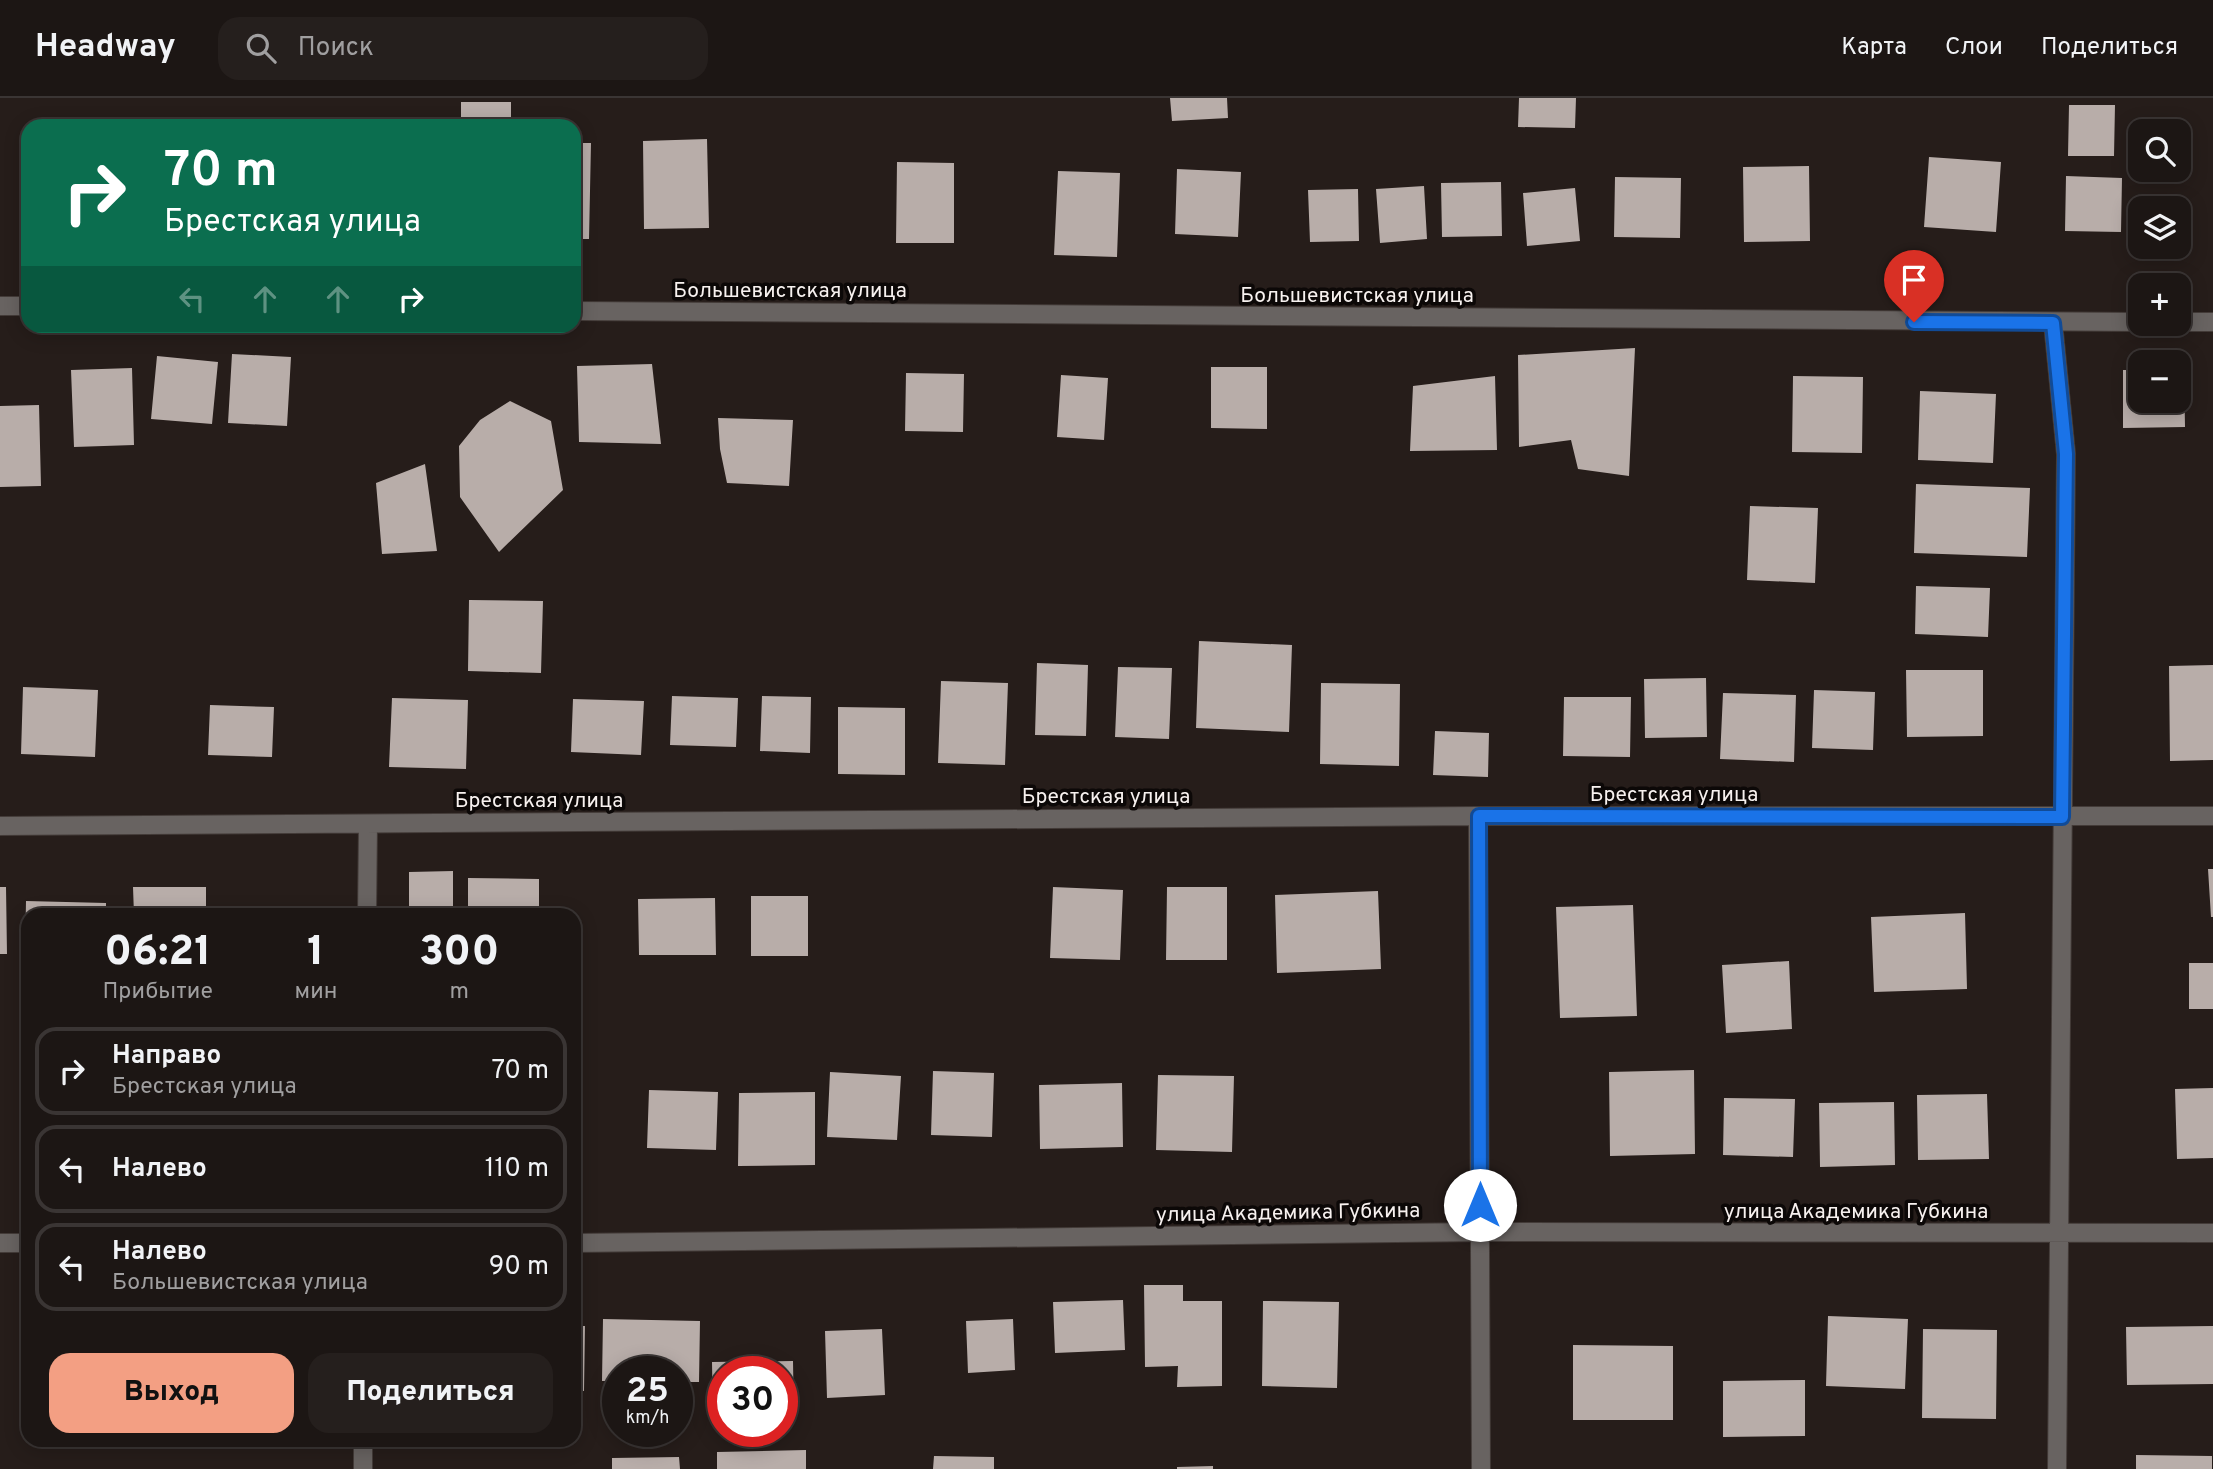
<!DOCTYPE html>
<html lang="ru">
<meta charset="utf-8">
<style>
body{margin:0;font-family:Overpass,sans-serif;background:#251f1d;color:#f1f3f6;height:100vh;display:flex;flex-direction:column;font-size:26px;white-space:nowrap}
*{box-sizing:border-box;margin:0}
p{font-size:23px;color:#a09fa0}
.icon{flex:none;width:38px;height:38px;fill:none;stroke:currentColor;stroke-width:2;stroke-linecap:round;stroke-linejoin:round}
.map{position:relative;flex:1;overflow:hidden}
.sheet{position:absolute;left:21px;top:810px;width:560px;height:539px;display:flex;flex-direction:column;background:#1c1614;border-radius:21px;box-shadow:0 4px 18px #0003,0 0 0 2px #3a3534}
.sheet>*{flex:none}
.top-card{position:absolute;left:21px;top:21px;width:560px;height:214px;border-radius:21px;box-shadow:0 4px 18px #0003,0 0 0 2px #3a3534;background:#0b6e4f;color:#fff;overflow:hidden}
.buttons{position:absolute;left:2128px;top:21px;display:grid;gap:14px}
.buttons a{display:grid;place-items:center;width:63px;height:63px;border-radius:14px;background:#1c1614;box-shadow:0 4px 18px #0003,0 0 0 2px #3a3534;font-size:35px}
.speed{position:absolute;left:602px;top:1258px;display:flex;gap:14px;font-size:35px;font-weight:700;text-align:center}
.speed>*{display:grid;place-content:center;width:91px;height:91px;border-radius:50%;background:#1c1614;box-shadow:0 4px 18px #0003,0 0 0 2px #3a3534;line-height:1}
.speed small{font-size:18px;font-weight:400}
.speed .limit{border:10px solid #d22;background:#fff;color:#111}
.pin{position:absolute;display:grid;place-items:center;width:60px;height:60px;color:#fff;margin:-72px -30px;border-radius:50% 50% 50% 0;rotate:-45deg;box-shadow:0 0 7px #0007}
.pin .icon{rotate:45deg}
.me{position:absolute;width:77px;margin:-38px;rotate:0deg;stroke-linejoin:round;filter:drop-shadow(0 0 5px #0008)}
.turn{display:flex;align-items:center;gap:24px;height:147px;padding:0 28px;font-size:32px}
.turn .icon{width:91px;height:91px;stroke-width:2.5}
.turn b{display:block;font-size:49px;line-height:60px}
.lanes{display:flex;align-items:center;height:66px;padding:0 28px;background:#0003;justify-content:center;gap:35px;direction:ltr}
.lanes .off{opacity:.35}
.eta{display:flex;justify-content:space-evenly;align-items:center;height:119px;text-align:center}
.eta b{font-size:42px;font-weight:800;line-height:49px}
.button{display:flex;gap:14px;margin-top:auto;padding:14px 28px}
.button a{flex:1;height:80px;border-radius:21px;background:#f39f83;color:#111;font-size:28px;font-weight:800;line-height:80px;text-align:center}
.button a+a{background:#251f1d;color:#f1f3f6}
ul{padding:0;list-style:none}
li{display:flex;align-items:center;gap:21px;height:88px;margin:0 14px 10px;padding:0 14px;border:4px solid #3a3534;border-radius:21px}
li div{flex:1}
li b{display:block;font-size:26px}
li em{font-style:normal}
header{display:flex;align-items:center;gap:42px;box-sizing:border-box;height:98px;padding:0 35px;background:#1c1614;border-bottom:2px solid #3a3534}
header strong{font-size:33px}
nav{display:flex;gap:38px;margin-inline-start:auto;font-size:24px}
.search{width:490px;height:63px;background:#251f1d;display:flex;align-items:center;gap:18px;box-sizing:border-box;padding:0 24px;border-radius:21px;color:#a09fa0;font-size:26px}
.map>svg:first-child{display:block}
.building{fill:#b8ada9}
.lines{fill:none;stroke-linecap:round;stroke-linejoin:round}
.street-casing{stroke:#433b38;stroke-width:20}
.street{stroke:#686361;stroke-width:18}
.route-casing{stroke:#114b97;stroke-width:18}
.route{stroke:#1a73e8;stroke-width:12}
.labels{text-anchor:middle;stroke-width:7;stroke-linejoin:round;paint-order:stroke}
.street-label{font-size:21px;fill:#f7f1ef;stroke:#0c0807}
</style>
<header>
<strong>Headway</strong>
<div class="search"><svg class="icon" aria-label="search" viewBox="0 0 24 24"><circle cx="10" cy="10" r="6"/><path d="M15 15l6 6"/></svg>Поиск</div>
<nav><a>Карта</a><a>Слои</a><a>Поделиться</a></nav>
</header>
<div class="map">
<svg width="2213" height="1371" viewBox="0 0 2213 1371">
<rect width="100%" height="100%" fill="#261d1a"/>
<!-- building -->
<path class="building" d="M1170,0h57l1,20 -56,3z
M1519,0h57l-1,30 -57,-1z
M461,4h50v24h-50z
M2069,7h46l-1,51h-46z
M319,20l69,1v7h-69z
M707,41l2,89 -65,1 -1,-88z
M574,45h17l-2,96h-15z
M1929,59l72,5 -5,70 -72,-5z
M897,64l57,1v80h-58z
M1809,68l1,75 -66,1 -1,-75z
M1177,71l64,3 -3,65 -63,-3z
M1058,73l62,2 -3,84 -63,-2z
M2066,78l56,2 -1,54 -56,-1z
M1615,79l66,1 -1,60 -66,-1z
M1501,84l1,54 -60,1 -1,-54z
M1424,88l3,53 -47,4 -4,-54z
M1575,90l5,53 -53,5 -4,-53z
M1358,91l1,52 -49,1 -2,-52z
M1635,250l-6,128 -51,-7 -7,-29 -52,7 -1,-92z
M232,256l59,3 -4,69 -59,-3z
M157,258l61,6 -6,62 -61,-5z
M652,266l9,80 -82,-2 -2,-76z
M1211,269h56v62l-56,-1z
M132,270l2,77 -60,2 -3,-77z
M2179,271h5l1,58 -62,1v-58h17v31h39z
M906,275l58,1 -1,58 -58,-1z
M1061,277l47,3 -4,62 -47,-3z
M1495,278l2,74 -87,1 3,-65z
M1793,278l70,1 -1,76 -70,-1z
M1920,293l76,3 -3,69 -75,-3z
M510,303l41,20 12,69 -64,62 -39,-55 -1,-51 21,-26z
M39,307l2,81 -41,1v-81z
M718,320l75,2 -4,66 -62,-3 -7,-34z
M425,366l12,87 -55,3 -6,-71z
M1916,386l114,4 -3,69 -113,-4z
M1750,408l68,2 -3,75 -68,-3z
M1916,488l74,2 -2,49 -73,-3z
M469,502l74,1 -2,72 -73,-2z
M1199,543l93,4 -3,87 -93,-4z
M1037,565l51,2 -2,71 -51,-1z
M2213,567v95l-43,1 -1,-95z
M1118,569l54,1 -3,71 -54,-2z
M1906,572h77v66l-76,1z
M1706,580l1,59 -62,1 -1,-59z
M941,583l67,2 -3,82 -67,-2z
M1321,585l79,1 -1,82 -79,-2z
M23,589l75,3 -3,67 -74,-3z
M1814,592l61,2 -2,58 -61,-2z
M1723,595l73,2 -2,67 -74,-3z
M672,598l66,2 -2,49 -66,-2z
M762,598l49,1 -1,56 -50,-2z
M1564,599h67l-1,60 -67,-1z
M392,600l76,2 -2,69 -77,-2z
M573,601l71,2 -3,54 -70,-3z
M210,607l64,2 -2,50 -64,-2z
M838,609l67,1v67l-67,-1z
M1435,633l54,2 -1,44 -55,-2z
M2208,771h5v48h-2z
M453,773v44h-44v-43z
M468,780l71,1v36h-71z
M0,789h6l1,67h-7z
M133,789h73v28h-72z
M1053,789l70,3 -3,70 -70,-2z
M1167,789h60v73h-61z
M1378,793l3,78 -104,4 -2,-78z
M751,798h57v60h-57z
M715,800l1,57h-77l-1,-56z
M26,803l80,2v12h-78v40h-3z
M1633,807l4,111 -77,2 -4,-111z
M1965,815l2,76 -93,3 -3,-75z
M1789,863l3,68 -66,4 -4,-68z
M2189,865h24v46h-24z
M1694,972l1,84 -85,2 -1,-84z
M933,973l61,2 -2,64 -61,-2z
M830,974l71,4 -4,64 -70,-3z
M1158,977l76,1 -2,76 -76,-2z
M1122,985l1,64 -83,2 -1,-64z
M2213,990v70l-36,1 -2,-70z
M649,992l69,2 -2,58 -69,-2z
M815,994v73l-77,1 1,-73z
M1987,996l2,65 -71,1 -1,-65z
M1724,1000l71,1 -2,58 -70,-2z
M1894,1004l1,63 -75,2 -1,-64z
M1144,1187h39v16h39v85l-45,1 1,-21 -33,1z
M1123,1202l2,50 -70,3 -2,-51z
M1263,1203l76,1 -2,86 -75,-2z
M1828,1218l80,3 -3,70 -79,-3z
M603,1221l97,2 -1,61h-22v-10h-59v9h-16z
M1013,1221l2,51 -47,3 -2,-52z
M574,1228h11l-1,65h-10z
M2213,1228v58l-86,1 -1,-58z
M882,1231l3,66 -58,3 -2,-67z
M1923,1231l74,1 -1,89 -74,-1z
M24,1232h4v77h-3z
M1573,1247l100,1v74h-100z
M793,1263l1,61h-12v-50h-59v51h-10l-1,-61z
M1805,1282v56l-82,1v-56z
M806,1352v19h-89v-17z
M2136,1357l76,1v13h-76z
M934,1358l60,1v12h-61z
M679,1359l1,12h-68v-11z
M1213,1368v3h-36v-2z"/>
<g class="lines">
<defs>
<path id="street" d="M0,208h28
M574,213l1566,11
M2179,224h34
M2053,225l13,131 -9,1015
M1478,718l3,653
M0,728l1478,-10h735
M367,817l1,-91
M0,1145h28
M574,1145l906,-11 733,1
M363,1371v-29"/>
</defs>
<!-- street casing -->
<use href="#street" class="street-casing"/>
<!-- street -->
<use href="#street" class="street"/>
</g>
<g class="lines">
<defs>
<path id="route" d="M1480,1107l-1,-389 583,1 4,-363 -13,-131 -139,-1"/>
</defs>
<!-- route casing -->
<use href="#route" class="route-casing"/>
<!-- route -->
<use href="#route" class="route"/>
</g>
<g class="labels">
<!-- street labels -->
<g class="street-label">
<text x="790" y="199">Большевистская улица</text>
<text x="1357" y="204">Большевистская улица</text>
<text x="1674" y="703">Брестская улица</text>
<text x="1106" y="705">Брестская улица</text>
<text x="539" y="709">Брестская улица</text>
<text x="1856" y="1120">улица Академика Губкина</text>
<text transform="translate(1288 1114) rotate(-1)" y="7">улица Академика Губкина</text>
</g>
</g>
</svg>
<div class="buttons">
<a><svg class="icon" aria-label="search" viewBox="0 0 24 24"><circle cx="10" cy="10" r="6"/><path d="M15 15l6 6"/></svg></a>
<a><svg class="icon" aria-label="layers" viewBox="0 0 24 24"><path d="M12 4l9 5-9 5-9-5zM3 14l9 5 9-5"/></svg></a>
<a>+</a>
<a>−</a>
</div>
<div class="speed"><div>25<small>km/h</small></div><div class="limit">30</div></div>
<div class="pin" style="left:1914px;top:224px;background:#d93025"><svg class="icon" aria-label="arrive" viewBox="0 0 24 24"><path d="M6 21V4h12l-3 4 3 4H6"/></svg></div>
<svg class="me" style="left:1480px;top:1107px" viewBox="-20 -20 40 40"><circle r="19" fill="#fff"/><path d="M0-13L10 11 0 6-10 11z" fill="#1a73e8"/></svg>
<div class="top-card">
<div class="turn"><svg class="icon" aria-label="right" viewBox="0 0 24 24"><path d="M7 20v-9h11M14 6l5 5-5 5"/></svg><div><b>70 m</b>Брестская улица</div></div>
<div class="lanes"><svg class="icon off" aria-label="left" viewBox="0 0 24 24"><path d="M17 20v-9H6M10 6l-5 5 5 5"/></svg><svg class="icon off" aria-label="ahead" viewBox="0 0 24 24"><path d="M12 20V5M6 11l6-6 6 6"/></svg><svg class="icon off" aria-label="ahead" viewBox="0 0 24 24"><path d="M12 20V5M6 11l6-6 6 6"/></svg><svg class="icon" aria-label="right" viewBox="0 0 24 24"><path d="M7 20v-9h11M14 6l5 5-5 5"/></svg></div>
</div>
<section class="sheet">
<div class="eta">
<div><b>06:21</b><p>Прибытие</p></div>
<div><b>1</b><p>мин</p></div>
<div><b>300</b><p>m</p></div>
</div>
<ul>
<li><svg class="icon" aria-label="right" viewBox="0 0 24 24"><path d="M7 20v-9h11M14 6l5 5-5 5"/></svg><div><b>Направо</b><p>Брестская улица</p></div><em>70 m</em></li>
<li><svg class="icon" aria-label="left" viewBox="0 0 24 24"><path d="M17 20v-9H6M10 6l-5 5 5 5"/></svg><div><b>Налево</b></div><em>110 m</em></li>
<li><svg class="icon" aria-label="left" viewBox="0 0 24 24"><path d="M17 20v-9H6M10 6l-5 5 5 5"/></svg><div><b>Налево</b><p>Большевистская улица</p></div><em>90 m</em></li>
</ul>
<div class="button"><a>Выход</a><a>Поделиться</a></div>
</section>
</div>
